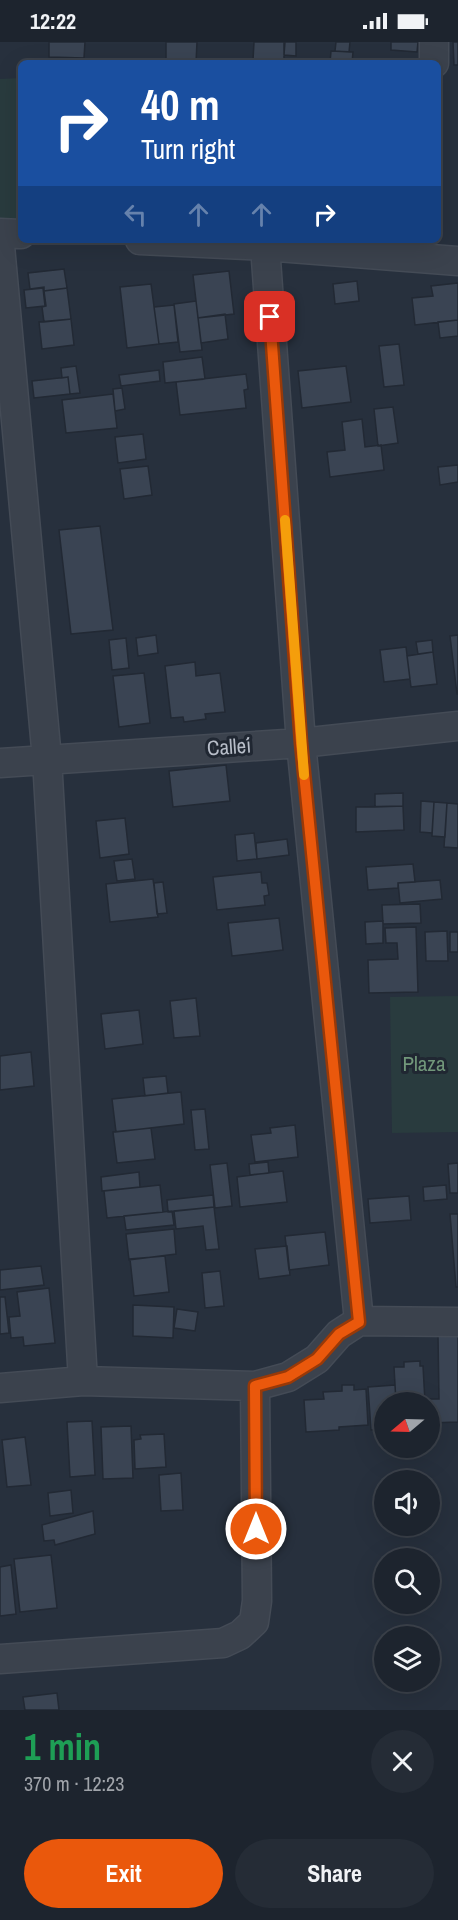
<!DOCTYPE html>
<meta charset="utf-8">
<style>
body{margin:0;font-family:"Archivo Narrow",sans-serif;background:#252c36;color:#f1f3f6;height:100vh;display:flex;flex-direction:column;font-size:22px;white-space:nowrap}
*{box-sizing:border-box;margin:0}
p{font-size:20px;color:#a0a4aa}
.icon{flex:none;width:33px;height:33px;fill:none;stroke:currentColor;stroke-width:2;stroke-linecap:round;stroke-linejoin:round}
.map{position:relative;height:1668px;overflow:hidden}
.panel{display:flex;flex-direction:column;background:#1d242e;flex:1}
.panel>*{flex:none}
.guide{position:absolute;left:18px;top:18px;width:423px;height:183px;border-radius:9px;box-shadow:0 6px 24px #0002,0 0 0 2px #3b414a;background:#1a4fa0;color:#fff;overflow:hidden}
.needle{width:39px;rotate:251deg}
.buttons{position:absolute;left:374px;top:1350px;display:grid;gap:12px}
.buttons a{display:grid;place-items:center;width:66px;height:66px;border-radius:50%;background:#1d242e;box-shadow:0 6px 24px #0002,0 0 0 2px #3b414a;font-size:30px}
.pin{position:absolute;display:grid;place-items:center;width:51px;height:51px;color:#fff;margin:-26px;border-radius:12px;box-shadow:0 3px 9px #0006}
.me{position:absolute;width:66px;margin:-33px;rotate:0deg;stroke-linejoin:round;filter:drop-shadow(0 0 4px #0008)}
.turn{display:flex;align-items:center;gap:21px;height:126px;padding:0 24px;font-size:27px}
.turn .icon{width:78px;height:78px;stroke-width:2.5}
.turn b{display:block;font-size:42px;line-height:51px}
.lanes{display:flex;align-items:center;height:57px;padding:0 24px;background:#0003;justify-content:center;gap:30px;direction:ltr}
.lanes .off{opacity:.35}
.round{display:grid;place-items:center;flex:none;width:63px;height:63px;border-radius:32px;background:#252c36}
.head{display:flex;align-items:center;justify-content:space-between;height:102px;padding:0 24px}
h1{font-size:36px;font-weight:700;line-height:45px;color:#1e9e55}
.button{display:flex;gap:12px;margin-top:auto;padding:12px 24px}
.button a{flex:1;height:69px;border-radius:36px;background:#ea580c;color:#fff;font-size:24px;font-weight:700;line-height:69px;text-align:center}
.button a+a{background:#252c36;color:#f1f3f6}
.status{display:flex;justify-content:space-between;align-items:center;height:42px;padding:0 30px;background:#1d242e;direction:ltr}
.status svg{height:16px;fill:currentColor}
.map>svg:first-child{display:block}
.green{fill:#293b3e}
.building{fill:#3a4453;stroke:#222934;stroke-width:1.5}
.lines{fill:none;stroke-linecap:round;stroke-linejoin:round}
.street-casing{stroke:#444b56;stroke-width:31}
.street{stroke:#3b424d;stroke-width:28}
.route-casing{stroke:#983908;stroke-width:15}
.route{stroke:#ea580c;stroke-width:10}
.slow{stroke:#f59e0b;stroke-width:10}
.labels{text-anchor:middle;stroke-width:6;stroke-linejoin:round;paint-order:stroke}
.street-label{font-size:21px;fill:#b7bdc8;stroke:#202732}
.park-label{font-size:21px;fill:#71977a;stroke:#202732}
</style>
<div class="status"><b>12:22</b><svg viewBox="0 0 49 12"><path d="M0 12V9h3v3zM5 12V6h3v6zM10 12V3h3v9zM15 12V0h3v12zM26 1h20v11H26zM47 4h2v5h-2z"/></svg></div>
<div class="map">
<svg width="458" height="1668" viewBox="0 0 458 1668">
<rect width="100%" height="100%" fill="#27303d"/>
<!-- green -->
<path class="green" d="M21,36v145l-21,1v-145z
M458,954v136l-66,1 -2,-136z"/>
<!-- building -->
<path class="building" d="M49,0h36l-1,16 -35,-1z
M166,0h31l-1,21h-30z
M254,0h30v21h-21v-2l-10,-1z
M285,0h11v14l-12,-1z
M336,0h14l-1,10 -14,-1z
M391,0h27l-1,10 -26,-2z
M453,0h5v23h-4z
M331,9l22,1 -1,11h-22z
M64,227l3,19 -23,3v-4l-14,2 -2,-16z
M229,229l5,43 -36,4 -5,-43z
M357,239l2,20 -24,3 -2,-20z
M458,241v37l-43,5 -3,-27 21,-2 -2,-10z
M151,242l8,60 -32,4 -7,-61z
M43,246l2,18 -19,2 -2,-18z
M67,246l4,31 -27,3 -2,-15 4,-1 -2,-15z
M196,259l6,49 -22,2 -6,-48z
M174,263l4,37 -19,2 -5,-37z
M225,272l3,25 -27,4 -3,-25z
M71,277l3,26 -32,4 -3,-27z
M458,278v16l-18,2 -2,-16z
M399,302l5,41 -20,2 -5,-41z
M202,315l3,22 -40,4 -2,-21z
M76,324l4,27 -10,1 -2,-17 -6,1 -1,-10z
M346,324l5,36 -49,6 -4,-37z
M159,328l1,11 -39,5 -2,-11z
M246,332l2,15 -4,1 2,18 -66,7 -4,-33z
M68,335l2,17 -36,4 -2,-17z
M122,346l3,21 -10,2 -2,-22z
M113,352l4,34 -51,5 -4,-33z
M393,365l5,36 -20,3 -4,-37z
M362,377l3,28 16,-2 3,25 -54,7 -3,-25 18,-2 -3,-28z
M143,392l3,25 -28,4 -3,-26z
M458,423v17l-18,3 -2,-18z
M148,424l4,29 -28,4 -4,-30z
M100,484l13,104 -42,4 -12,-104z
M156,593l2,18 -20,3 -2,-18z
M458,593v59h-1l-7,-58z
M126,596l3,30 -17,2 -3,-30z
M432,598l1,12 -15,2 -2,-12z
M406,605l4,32 -26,3 -4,-32z
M433,610l4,32 -26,3 -4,-31z
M195,620l1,14 24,-3 5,39 -20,2 1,5 -22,3 -1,-5 -12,1 -6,-52z
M144,631l6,50 -31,4 -6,-51z
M226,723l4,36 -57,6 -4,-36z
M403,751v13l-28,1v-13z
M421,759l13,1 -2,31 -12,-1z
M434,760l13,1 -2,34 -13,-1z
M447,761l11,1v44l-14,-1z
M403,764l1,24 -48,2v-25z
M125,776l4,36 -29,4 -4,-37z
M254,791l3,26 -20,2 -2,-26z
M287,797l2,16 -32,4 -1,-16z
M132,817l3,20 -18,2 -3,-20z
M413,822l2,18 -17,1v5l-30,2 -2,-23z
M261,830l1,11h5l2,12 -5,1 1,9 -48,5 -4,-33z
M153,837l5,38 -48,5 -4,-38z
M440,838l2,19 -42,4 -2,-20z
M163,840l4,31 -10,1 -3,-31z
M420,862l1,19 -38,1 -1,-19z
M279,876l4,32 -51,6 -4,-33z
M383,879v22l-17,1 -1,-22z
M416,885l2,65 -49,1 -1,-33 30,-1 -1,-16h-11l-1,-15z
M447,889l1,30h-22l-1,-29z
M450,890h8v20h-8z
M196,956l4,38 -26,2 -4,-37z
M139,968l4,34 -38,5 -4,-35z
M31,1010l3,34 -34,4v-34z
M166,1034l2,17 -23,3 -2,-18z
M181,1050l3,32 -68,8 -4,-33z
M205,1067l4,40 -14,1 -4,-40z
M295,1083l3,32 -43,5 -4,-27 20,-2 -1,-5z
M151,1086l4,31 -38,4 -4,-31z
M268,1120l1,11 -19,2 -1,-11z
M227,1121l5,43 -17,2 -5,-43z
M458,1121v30h-8l-2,-29z
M283,1129l4,31 -47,5 -3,-30z
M139,1130l1,15 -38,4 -1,-14z
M160,1143l3,27 -56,6 -3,-27z
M446,1143l1,14 -23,2 -1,-14z
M213,1153l1,12 -46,5 -1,-12z
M409,1154l2,24 -41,3 -2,-24z
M214,1165l5,42 -13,1 -3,-24 -27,3 -2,-18z
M172,1169l2,14 -48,5 -2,-14z
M450,1172h8v73h-2z
M174,1187l2,25 -47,6 -3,-26z
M325,1190l4,33 -40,5 -4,-34z
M287,1204l3,29 -31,4 -4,-30z
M165,1214l4,36 -35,4 -4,-37z
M41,1224l3,19 -44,5v-20z
M220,1229l4,35 -19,2 -3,-35z
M49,1246l6,55 -31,3 -1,-9 -12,1 -2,-21 11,-1 -3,-24z
M0,1255h5l4,36 -9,1z
M133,1263l41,2 -1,31 -40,-2z
M177,1267l21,3 -3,19 -21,-3z
M438,1294h20v86l-29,1v-21h-3v-3h13z
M420,1319v5h3l2,36h-29l-2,-35h10v-5z
M342,1343h12v5l12,-1 2,36 -29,2v3l-33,2 -2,-32 20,-1 -1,-7 19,-1z
M395,1343l1,17h-12v27l-13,1 -3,-43z
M92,1379l3,54 -25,2 -3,-55z
M131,1384l2,52 -30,1 -2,-52z
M164,1392l2,33 -31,2 -1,-29 7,-1 -1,-4z
M25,1395l6,48 -24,2 -5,-47z
M181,1431l2,37 -22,1 -2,-36z
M71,1448l2,23 -23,3 -2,-23z
M93,1469l2,23 -40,11 -1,-5 -10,1 -2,-16z
M51,1513l6,53 -37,4 -6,-53z
M11,1523l5,49 -16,2v-49z
M57,1651l2,17h-34l-2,-13z"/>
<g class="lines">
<defs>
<path id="street" d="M434,21v-21
M0,191l21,1
M140,198l125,6 193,15
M0,204l47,513 36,622
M265,204l36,497 58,578
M0,721l301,-20 157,-17
M0,1346l83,-7 172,5 33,-9 29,-18 22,-25 20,-13 99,1
M0,1617l223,-16 17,-8 14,-13 3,-21 -2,-215"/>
</defs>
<!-- street casing -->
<use href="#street" class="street-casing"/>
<!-- street -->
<use href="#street" class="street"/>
</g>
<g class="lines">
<defs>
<path id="route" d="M256,1487l-1,-143 33,-9 29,-18 22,-25 20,-12 -58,-579 -31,-426"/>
</defs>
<!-- route casing -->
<use href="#route" class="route-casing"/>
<!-- route -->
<use href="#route" class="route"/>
<!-- slow -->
<path class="slow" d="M285,478l19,255"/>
</g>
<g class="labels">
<!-- street labels -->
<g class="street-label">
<text transform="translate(229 705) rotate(-4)" y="7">Calle´i</text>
</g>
<!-- park labels -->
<g class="park-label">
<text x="424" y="1029">Plaza</text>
</g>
</g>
</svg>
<div class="buttons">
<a><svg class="needle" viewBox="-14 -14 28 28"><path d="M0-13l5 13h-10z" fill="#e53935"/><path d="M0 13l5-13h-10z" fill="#a0a4aa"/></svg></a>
<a><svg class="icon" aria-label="sound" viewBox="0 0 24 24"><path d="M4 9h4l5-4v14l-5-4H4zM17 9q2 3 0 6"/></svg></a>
<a><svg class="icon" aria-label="search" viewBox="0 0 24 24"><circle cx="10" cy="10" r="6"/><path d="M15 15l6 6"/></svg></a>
<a><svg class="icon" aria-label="layers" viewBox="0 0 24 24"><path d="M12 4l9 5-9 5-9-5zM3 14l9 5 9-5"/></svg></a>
</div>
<div class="pin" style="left:270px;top:275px;background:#d93025"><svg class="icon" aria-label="arrive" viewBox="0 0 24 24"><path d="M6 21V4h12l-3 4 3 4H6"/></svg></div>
<svg class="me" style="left:256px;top:1487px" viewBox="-20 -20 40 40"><circle r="17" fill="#ea580c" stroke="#fff" stroke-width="3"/><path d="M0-11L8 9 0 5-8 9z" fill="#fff"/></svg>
<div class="guide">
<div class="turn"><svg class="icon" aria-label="right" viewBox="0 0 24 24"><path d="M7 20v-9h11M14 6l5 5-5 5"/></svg><div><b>40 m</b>Turn right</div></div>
<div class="lanes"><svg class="icon off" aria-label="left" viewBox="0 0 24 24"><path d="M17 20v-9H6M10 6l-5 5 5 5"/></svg><svg class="icon off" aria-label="ahead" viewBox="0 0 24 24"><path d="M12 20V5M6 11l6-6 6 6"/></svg><svg class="icon off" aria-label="ahead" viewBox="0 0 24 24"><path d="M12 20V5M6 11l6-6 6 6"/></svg><svg class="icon" aria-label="right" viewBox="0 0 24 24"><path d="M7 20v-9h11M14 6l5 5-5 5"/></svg></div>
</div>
</div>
<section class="panel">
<div class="head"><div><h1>1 min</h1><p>370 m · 12:23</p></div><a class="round"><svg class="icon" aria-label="close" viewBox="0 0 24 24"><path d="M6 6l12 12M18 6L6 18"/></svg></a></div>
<div class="button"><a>Exit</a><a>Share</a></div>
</section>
